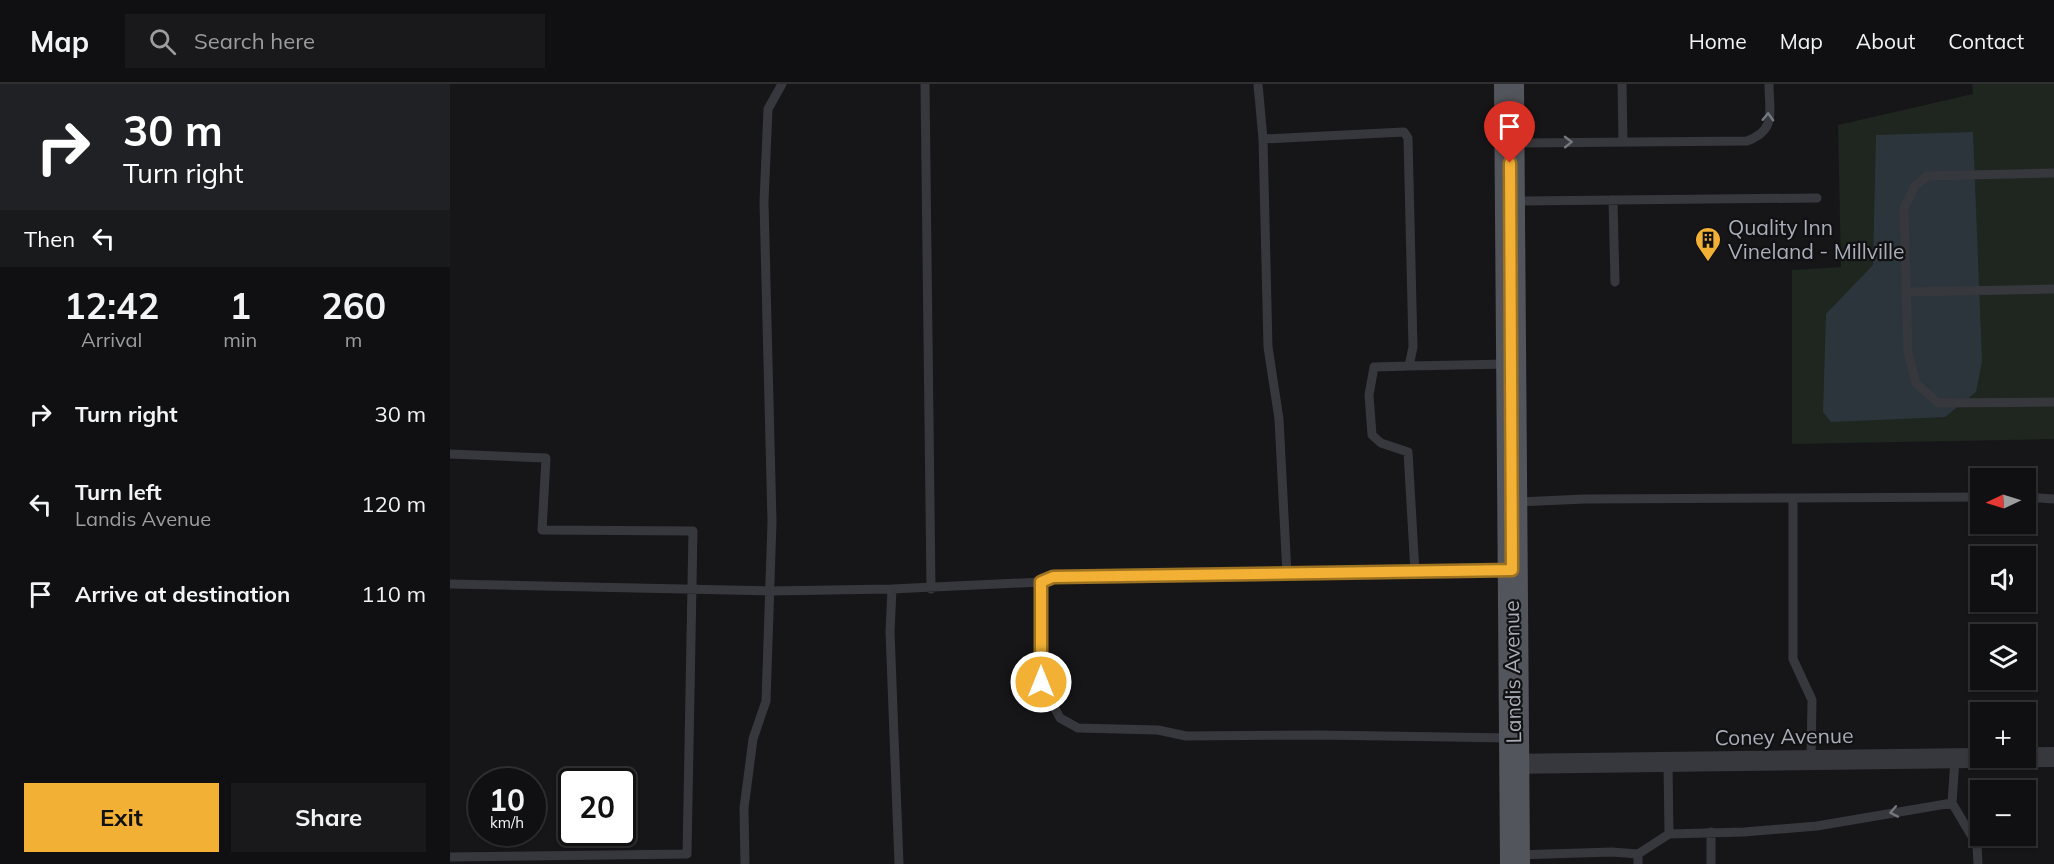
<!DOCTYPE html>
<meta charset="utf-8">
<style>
body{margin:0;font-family:Mulish,sans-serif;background:#19191b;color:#f1f3f6;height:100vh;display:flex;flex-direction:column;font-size:22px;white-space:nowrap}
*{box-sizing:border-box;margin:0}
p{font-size:20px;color:#9c9d9f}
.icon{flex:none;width:33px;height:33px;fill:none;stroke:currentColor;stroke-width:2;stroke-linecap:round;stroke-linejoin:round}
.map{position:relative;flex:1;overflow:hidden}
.panel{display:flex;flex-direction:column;background:#101012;width:450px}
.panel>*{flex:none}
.banner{background:#202124;color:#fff;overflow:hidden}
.needle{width:39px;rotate:266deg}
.buttons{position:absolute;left:1520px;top:384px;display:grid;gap:12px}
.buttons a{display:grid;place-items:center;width:66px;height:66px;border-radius:0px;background:#101012;box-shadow:0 2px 4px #0004,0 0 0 2px #303032;font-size:30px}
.speed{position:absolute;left:18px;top:684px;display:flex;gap:12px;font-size:30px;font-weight:700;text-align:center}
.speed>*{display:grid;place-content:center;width:78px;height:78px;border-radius:50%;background:#101012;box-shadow:0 2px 4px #0004,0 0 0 2px #303032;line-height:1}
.speed small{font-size:15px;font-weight:400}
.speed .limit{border:3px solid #111;border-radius:9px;background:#fff;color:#111}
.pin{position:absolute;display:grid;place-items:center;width:51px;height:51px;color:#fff;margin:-62px -26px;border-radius:50% 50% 50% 0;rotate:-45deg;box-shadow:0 0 6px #0007}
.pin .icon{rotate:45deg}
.me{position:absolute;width:66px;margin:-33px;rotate:0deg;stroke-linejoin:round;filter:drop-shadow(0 0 4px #0008)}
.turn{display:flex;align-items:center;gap:21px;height:126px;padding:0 24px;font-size:27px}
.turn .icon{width:78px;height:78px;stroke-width:2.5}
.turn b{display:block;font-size:42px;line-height:51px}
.then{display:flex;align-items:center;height:57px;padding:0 24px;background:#0003;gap:12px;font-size:22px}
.eta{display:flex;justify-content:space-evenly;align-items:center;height:102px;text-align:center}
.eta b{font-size:36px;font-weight:700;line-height:42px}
.action{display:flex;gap:12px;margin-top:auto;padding:12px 24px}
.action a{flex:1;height:69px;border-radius:0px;background:#f2b134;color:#111;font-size:24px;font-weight:700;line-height:69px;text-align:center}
.action a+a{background:#19191b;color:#f1f3f6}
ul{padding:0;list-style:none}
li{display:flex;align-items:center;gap:18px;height:90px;padding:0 24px}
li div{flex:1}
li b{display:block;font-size:22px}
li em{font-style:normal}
header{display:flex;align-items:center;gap:36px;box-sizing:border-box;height:84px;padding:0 30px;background:#101012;border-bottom:2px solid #303032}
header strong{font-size:28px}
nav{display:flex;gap:33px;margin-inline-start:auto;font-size:21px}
.search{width:420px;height:54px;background:#19191b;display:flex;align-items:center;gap:15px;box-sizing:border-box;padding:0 21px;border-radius:0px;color:#9c9d9f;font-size:22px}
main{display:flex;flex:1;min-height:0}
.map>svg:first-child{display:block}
.green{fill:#1e261f}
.water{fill:#2c353c}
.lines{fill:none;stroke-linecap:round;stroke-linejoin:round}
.service{stroke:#37383d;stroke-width:9}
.minor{stroke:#37383d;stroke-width:20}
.primary{stroke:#53555c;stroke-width:30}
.oneway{stroke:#757881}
.route-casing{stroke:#9d7322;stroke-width:15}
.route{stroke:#f2b134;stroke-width:10}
.labels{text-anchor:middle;stroke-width:4.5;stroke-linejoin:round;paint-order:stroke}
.poi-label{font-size:21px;fill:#a8adb8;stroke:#111113;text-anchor:start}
.street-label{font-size:21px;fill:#a8adb8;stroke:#111113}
</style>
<header>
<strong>Map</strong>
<div class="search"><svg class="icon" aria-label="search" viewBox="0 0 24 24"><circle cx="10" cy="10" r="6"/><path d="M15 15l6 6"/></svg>Search here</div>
<nav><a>Home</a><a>Map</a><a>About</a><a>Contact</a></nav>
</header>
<main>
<section class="panel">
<div class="banner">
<div class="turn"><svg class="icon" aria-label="right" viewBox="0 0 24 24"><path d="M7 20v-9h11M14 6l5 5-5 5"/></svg><div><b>30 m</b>Turn right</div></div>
<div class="then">Then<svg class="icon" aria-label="left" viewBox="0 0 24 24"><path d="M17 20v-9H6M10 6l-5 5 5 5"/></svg></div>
</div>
<div class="eta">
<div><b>12:42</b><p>Arrival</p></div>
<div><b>1</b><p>min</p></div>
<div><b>260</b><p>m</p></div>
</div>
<ul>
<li><svg class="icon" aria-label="right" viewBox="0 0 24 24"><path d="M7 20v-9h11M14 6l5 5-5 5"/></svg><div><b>Turn right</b></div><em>30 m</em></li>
<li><svg class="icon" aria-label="left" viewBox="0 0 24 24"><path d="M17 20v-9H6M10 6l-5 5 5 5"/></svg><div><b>Turn left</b><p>Landis Avenue</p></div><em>120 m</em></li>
<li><svg class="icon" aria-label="arrive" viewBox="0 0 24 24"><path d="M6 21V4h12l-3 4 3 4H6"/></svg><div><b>Arrive at destination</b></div><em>110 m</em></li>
</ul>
<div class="action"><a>Exit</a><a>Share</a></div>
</section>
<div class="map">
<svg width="1604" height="780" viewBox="0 0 1604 780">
<rect width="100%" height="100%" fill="#161618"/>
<!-- green -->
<path class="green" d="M1522,0h82v355l-262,5v-174l49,-3 -3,-142 135,-31z"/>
<!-- water -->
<path class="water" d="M1523,48l9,229 -6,31 -31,25 -114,5 -8,-10 3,-98 47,-49 3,-130z"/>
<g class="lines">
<!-- service -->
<path class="service" d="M475,0l6,505
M808,0l5,55 5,208 11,72 8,155
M1172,0l1,57
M813,55l141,-7 4,6 5,209 -4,19 -35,1 -5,28 3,40 9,8 27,9 7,120
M1065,59l232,-2c30,-11 22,-29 22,-57
M1604,89l-127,3 -12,10 -11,22 4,144 8,31 22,20 116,-1
M1163,116l2,82
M1065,117l302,-3
M1456,208l148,-3
M959,282l99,-2
M0,370l96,4 -4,72 151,1 -6,323 -237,3
M1575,413l29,2
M1343,414l187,-1
M1067,418l67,-3 209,-1v161l19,41 -1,61
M591,498v100l19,36 18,10 80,2 28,6 134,-1 191,3
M0,500l320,7 122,-2
M1505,675l-3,44 25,42 1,19
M1261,748v32
M1219,750l75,-2 73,-6 135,-23
M1070,771l92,-3 26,2
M295,780l-1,-56 9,-69 13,-38 6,-179 -8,-320 4,-93 14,-25
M449,780l-9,-232 2,-43 149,-7 12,-5 457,-7
M1188,780v-10l31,-20 -1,-71"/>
<!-- minor -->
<path class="minor" d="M1064,680l540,-7"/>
<!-- primary -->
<path class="primary" d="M1059,0l6,780"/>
</g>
<!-- one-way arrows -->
<defs><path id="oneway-chevron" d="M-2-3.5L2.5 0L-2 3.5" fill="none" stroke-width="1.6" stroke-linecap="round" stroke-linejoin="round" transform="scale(1.5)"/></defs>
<g class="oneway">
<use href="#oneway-chevron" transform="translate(1318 33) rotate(-88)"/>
<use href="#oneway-chevron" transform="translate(1118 58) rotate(-1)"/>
<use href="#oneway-chevron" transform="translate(1444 728) rotate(169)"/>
</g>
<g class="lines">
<defs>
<path id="route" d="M591,598v-100l12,-5 459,-7 -2,-407"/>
</defs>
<!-- route casing -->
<use href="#route" class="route-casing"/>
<!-- route -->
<use href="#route" class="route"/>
</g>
<!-- icons -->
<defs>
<symbol id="building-pin" viewBox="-11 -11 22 30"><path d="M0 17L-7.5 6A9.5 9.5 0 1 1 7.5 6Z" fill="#f2b134" stroke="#111113"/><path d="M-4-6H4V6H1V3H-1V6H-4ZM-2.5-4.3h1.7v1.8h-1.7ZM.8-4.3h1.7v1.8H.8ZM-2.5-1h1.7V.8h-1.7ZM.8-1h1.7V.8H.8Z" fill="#111"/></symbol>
</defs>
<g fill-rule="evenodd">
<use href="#building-pin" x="1243" y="141" width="30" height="40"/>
</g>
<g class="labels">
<!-- poi labels -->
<g class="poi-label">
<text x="1278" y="151">Quality Inn<tspan x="1278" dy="24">Vineland - Millville</tspan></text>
</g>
<!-- street labels -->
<g class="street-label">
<text transform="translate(1063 588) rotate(-91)" y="7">Landis Avenue</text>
<text transform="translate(1334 653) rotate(-1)" y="7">Coney Avenue</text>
</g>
</g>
</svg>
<div class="buttons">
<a><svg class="needle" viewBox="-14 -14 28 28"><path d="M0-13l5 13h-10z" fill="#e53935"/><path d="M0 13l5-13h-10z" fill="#9c9d9f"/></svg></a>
<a><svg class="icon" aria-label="sound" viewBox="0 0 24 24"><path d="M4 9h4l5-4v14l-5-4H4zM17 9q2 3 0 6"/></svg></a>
<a><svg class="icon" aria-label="layers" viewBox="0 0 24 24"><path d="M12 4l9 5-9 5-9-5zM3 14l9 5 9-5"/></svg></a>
<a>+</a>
<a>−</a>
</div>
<div class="speed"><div>10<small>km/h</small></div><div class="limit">20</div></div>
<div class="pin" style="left:1060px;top:79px;background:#d93025"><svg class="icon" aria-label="arrive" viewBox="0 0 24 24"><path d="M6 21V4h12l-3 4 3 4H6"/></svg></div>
<svg class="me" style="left:591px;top:598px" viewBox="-20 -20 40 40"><circle r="17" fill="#f2b134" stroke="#fff" stroke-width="3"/><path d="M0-11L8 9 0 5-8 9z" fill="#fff"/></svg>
</div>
</main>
